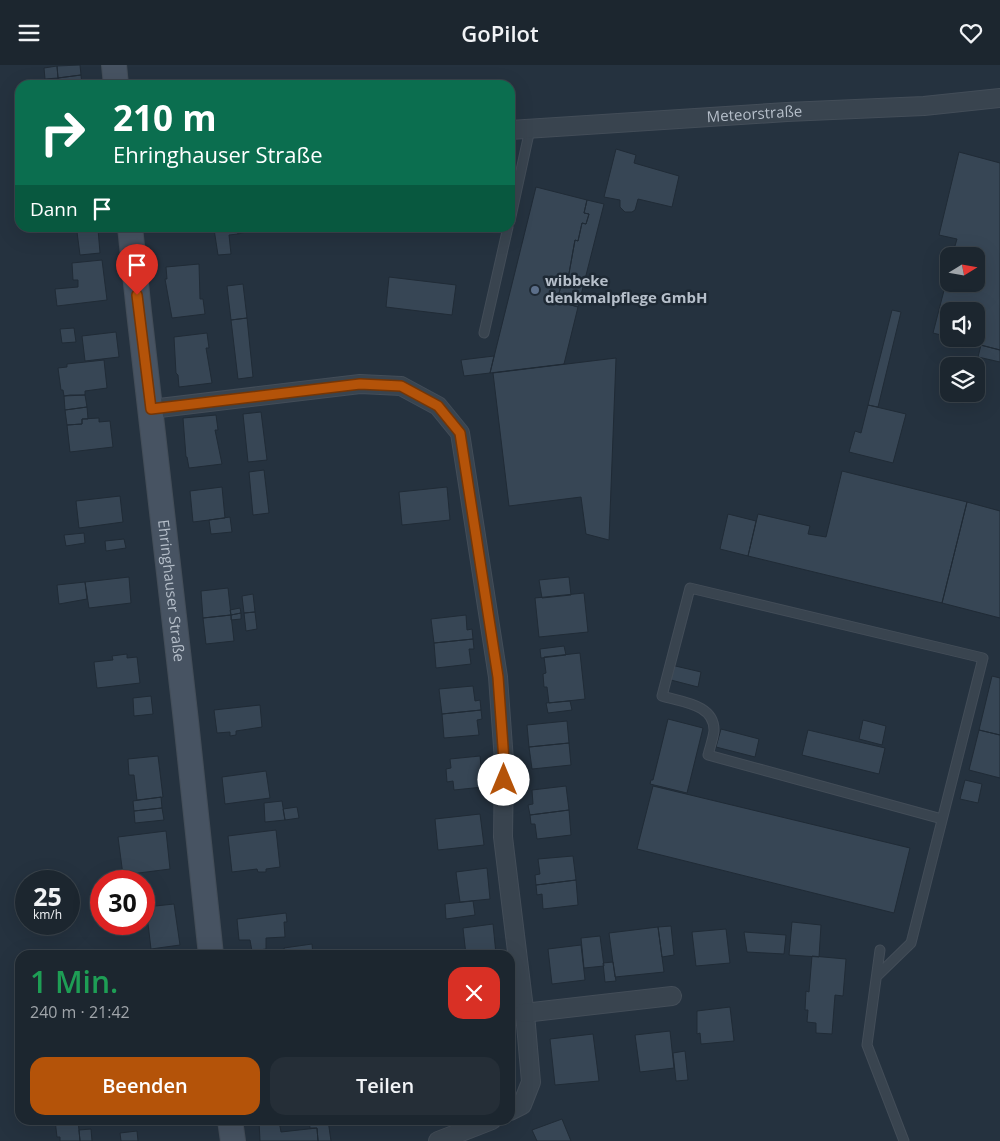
<!DOCTYPE html>
<html lang="de">
<meta charset="utf-8">
<style>
body{margin:0;font-family:"Open Sans",sans-serif;background:#252e37;color:#f1f3f6;height:100vh;display:flex;flex-direction:column;font-size:19px;white-space:nowrap}
*{box-sizing:border-box;margin:0}
p{font-size:16px;color:#a0a5aa}
.icon{flex:none;width:28px;height:28px;fill:none;stroke:currentColor;stroke-width:2;stroke-linecap:round;stroke-linejoin:round}
.map{position:relative;flex:1;overflow:hidden}
.side{position:absolute;left:15px;top:885px;width:500px;height:175px;display:flex;flex-direction:column;background:#1c262f;border-radius:15px;box-shadow:0 5px 20px #0002,0 0 0 1px #3a434b}
.side>*{flex:none}
.hud{position:absolute;left:15px;top:15px;width:500px;height:152px;border-radius:15px;box-shadow:0 5px 20px #0002,0 0 0 1px #3a434b;background:#0b6e4f;color:#fff;overflow:hidden}
.needle{width:32px;rotate:79deg}
.fabs{position:absolute;left:940px;top:182px;display:grid;gap:10px}
.fabs a{display:grid;place-items:center;width:45px;height:45px;border-radius:10px;background:#1c262f;box-shadow:0 5px 20px #0002,0 0 0 1px #3a434b;font-size:25px}
.speed{position:absolute;left:15px;top:805px;display:flex;gap:10px;font-size:25px;font-weight:700;text-align:center}
.speed>*{display:grid;place-content:center;width:65px;height:65px;border-radius:50%;background:#1c262f;box-shadow:0 5px 20px #0002,0 0 0 1px #3a434b;line-height:1}
.speed small{font-size:12px;font-weight:400}
.speed .limit{border:8px solid #d22;background:#fff;color:#111}
.pin{position:absolute;display:grid;place-items:center;width:42px;height:42px;color:#fff;margin:-51px -21px;border-radius:50% 50% 50% 0;rotate:-45deg;box-shadow:0 0 5px #0007}
.pin .icon{rotate:45deg}
.me{position:absolute;width:55px;margin:-28px;rotate:0deg;stroke-linejoin:round;filter:drop-shadow(0 0 4px #0008)}
.turn{display:flex;align-items:center;gap:18px;height:105px;padding:0 15px;font-size:22px}
.turn .icon{width:65px;height:65px;stroke-width:2.5}
.turn b{display:block;font-size:35px;line-height:42px}
.then{display:flex;align-items:center;height:48px;padding:0 15px;background:#0003;gap:10px;font-size:19px}
.round{display:grid;place-items:center;flex:none;width:52px;height:52px;border-radius:15px;background:#252e37}
.summary{display:flex;align-items:center;justify-content:space-between;height:85px;padding:0 15px}
h1{font-size:30px;font-weight:600;line-height:38px;color:#1e9e55}
.action{display:flex;gap:10px;margin-top:auto;padding:10px 15px}
.action a{flex:1;height:58px;border-radius:15px;background:#b45309;color:#fff;font-size:20px;font-weight:600;line-height:58px;text-align:center}
.action a+a{background:#252e37;color:#f1f3f6}
header{display:flex;justify-content:space-between;align-items:center;height:65px;padding:0 15px;background:#1c262f;font-size:22px;font-weight:600}
.map>svg:first-child{display:block}
.building{fill:#374655;stroke:#202b36}
.lines{fill:none;stroke-linecap:round;stroke-linejoin:round}
.lane-casing{stroke:#434d58;stroke-width:11}
.street-casing{stroke:#434d58;stroke-width:20}
.secondary-casing{stroke:#434d58;stroke-width:26}
.lane{stroke:#39444f;stroke-width:9}
.street{stroke:#39444f;stroke-width:18}
.secondary{stroke:#475362;stroke-width:24}
.route-casing{stroke:#753606;stroke-width:12}
.route{stroke:#b45309;stroke-width:9}
.service-dot{fill:#5c6f8a;stroke:#1e2934;stroke-width:2}
.labels{text-anchor:middle;stroke-width:5;stroke-linejoin:round;paint-order:stroke}
.street-label{font-size:15px;fill:#b6bfca;stroke:#1e2934}
.poi-label{font-size:15px;font-weight:bold;fill:#b6bfca;stroke:#1e2934;text-anchor:start}
</style>
<header><svg class="icon" aria-label="menu" viewBox="0 0 24 24"><path d="M4 6h16M4 12h16M4 18h16"/></svg>GoPilot<svg class="icon" aria-label="heart" viewBox="0 0 24 24"><path d="M12 20l-8-8c-3-5 5-10 8-4 3-6 11-1 8 4z"/></svg></header>
<div class="map">
<svg width="1000" height="1076" viewBox="0 0 1000 1076">
<rect width="100%" height="100%" fill="#25323f"/>
<!-- building -->
<path class="building" d="M80,0l1,10 -23,3 -1,-12z
M57,1l1,12 -13,1 -1,-11z
M81,10l1,10h-23l-1,-7z
M616,84l20,6 -2,8 45,13 -7,31 -34,-8 -3,11 -3,2h-7l-5,-5v-7l-16,-3z
M959,87l41,11v187l-44,-11h20v-28h-27v26l-16,-4 16,-62v13h27v-28h-24l5,-17 -18,-4z
M536,122l51,13 -3,13 5,1 -3,10 -4,-1 -4,18 -3,-1 -7,39 -5,-1 -6,23 21,6 -14,57 -74,9z
M587,135l17,4 -26,103 -21,-6 6,-23 5,1 7,-39 3,1 4,-18 4,1 3,-10 -5,-1z
M215,162h23v7l-9,1 2,19 -13,1 -4,-26z
M238,162h7l1,5 -8,2z
M98,164l2,24 -20,2 -3,-23z
M102,195l5,40 -50,6 -2,-17 23,-2v-7h-5l-1,-17z
M199,199l1,35h3l2,15 -33,4 -7,-39h2l-1,-12z
M389,212l67,8 -4,30 -66,-8z
M243,219l4,34 -16,2 -4,-34z
M892,245l9,2 -23,95 -10,-2z
M247,253l6,59 -15,2 -7,-59z
M74,263l2,14 -14,1 -2,-14z
M116,267l3,25 -34,4 -3,-25z
M207,268l2,15h-3l6,35 -33,4 -1,-12 -2,-2 -2,-36z
M981,280l19,5v12l-22,-5z
M494,291l-4,17 -26,3 -3,-16z
M616,293l-7,182 -23,-6 -5,-37 -72,9 -16,-133z
M104,295l3,28 -22,3v4l-21,1 -1,-6h-2l-3,-22 9,-1v-3z
M70,330h15l2,12 -22,3 -1,-14z
M868,340l38,9 -13,49 -44,-11 6,-21 6,2z
M87,342l1,12h-6v5l-15,1 -2,-15z
M261,347l6,48 -19,2 -5,-48z
M216,350l2,15h-3l7,34 -33,4 -2,-11h-1l-3,-39z
M99,353v4l11,-1 3,26 -43,5 -3,-27 15,-1v-5z
M264,405l5,43 -16,2 -4,-43z
M842,406l125,31 -25,101 -194,-47 10,-42 52,12 -2,8 18,3z
M222,422l3,31 -32,4 -3,-31z
M447,422l3,33 -48,5 -3,-33z
M120,431l3,26 -44,6 -3,-27z
M967,437l33,9v107l-58,-15z
M728,449l28,7 -8,35 -28,-7z
M230,452l2,15 -21,2 -2,-14z
M84,468l1,10 -19,3 -2,-11z
M124,474l2,9 -20,3 -1,-10z
M129,512l2,26 -42,5 -4,-26z
M569,512l2,18 -29,3 -3,-18z
M85,517l2,17 -28,5 -2,-19z
M228,523l3,27 -28,3 -2,-27z
M584,528l4,39 -49,5 -4,-39z
M253,529l2,18 -11,1 -2,-17z
M240,543l1,5 -10,2 -1,-5z
M255,547l2,17 -11,2 -2,-18z
M241,548v6l-10,1v-5z
M231,550l3,26 -28,3 -3,-26z
M466,550l1,15 5,-1 1,10 -39,4 -3,-24z
M473,574l1,10h-5l2,15 -35,4 -2,-25z
M564,581l2,9 -25,3 -1,-9z
M580,588l5,46 -36,4 -2,-16h-3l-1,-13 3,-1 -2,-16z
M127,589v4l10,-1 3,26 -43,5 -3,-26 19,-2 -1,-4z
M671,600l30,7 -3,15 -31,-8z
M992,611l8,2v57l-21,-5z
M473,621l2,15 5,-1 1,10 -39,4 -3,-25z
M151,631l2,18 -19,2 -1,-18z
M570,636l2,9 -24,3 -2,-10z
M260,640l2,22 -26,4v4l-6,1v-4l-13,1 -3,-23z
M481,645l1,9 -5,1 2,15 -35,3 -2,-24z
M668,654l35,9 -16,65 -37,-9 1,-4h2z
M863,655l23,6 -4,19 -23,-6z
M567,656l2,22 -40,4 -2,-22z
M721,664l38,10 -4,18 -39,-10z
M808,665l77,18 -6,26 -77,-19z
M979,665l21,5v43l-31,-8z
M569,678l2,22 -39,4 -3,-22z
M158,691l5,41 -26,3 -3,-25h-5l-1,-16z
M480,691l3,31 -29,3 -1,-9 -6,1 -1,-13 5,-1 -1,-9z
M266,706l4,27 -45,6 -3,-27z
M965,715l17,4 -4,19 -18,-4z
M566,721l3,24 -39,5 -2,-10 5,-1 -1,-14z
M653,721l257,62 -16,65 -257,-64z
M161,732l1,11 -28,3 -1,-10z
M282,736l3,19 -20,2 -1,-19z
M297,742l2,11 -14,2 -2,-11z
M162,743l2,12 -29,3 -1,-12z
M569,745l2,25 -34,4 -2,-15h-4l-1,-9z
M480,749l4,31 -46,5 -3,-31z
M276,765l4,37 -14,2v3h-8l-1,-3 -25,3 -4,-36z
M166,766l4,38 -47,6 -5,-38z
M573,791l3,24 -40,5 -1,-10 5,-1 -2,-15z
M487,803l3,31 -30,3 -4,-30z
M576,815l2,25 -35,4 -1,-15 -5,1 -1,-10z
M473,836l2,14 -29,4 -1,-15z
M174,839l6,41 -29,4 -5,-42z
M286,848l1,9h-3l1,15 -19,1v11l-14,2 -2,-11h-11l-2,-21z
M792,857l29,3 -2,32 -30,-2z
M493,859l3,30 -30,1 -3,-27z
M671,861l3,29 -12,2 -4,-30z
M658,862l6,45 -49,5 -6,-44z
M726,864l4,34 -34,3 -4,-34z
M744,867l42,3 -2,19 -37,-2z
M600,871l4,30 -20,2 -3,-30z
M312,879l1,11h-28l-1,-7z
M581,880l4,35 -33,4 -4,-35z
M812,891l34,3 -3,37 -8,-1 -3,39 -16,-1v-10l-9,-1 1,-12h-3l1,-19 3,1z
M613,897l3,19 -11,1 -2,-19z
M730,942l4,34 -33,3 -1,-11 -3,1v-23z
M670,966l4,37 -34,4 -5,-37z
M593,969l6,47 -44,4 -5,-46z
M685,986l3,29 -12,1 -3,-28z
M562,1054l9,22h-34l-5,-11z
M55,1055h23l2,21h-20v-4h-3z
M260,1055h24l-5,1 2,11 36,-4 1,13h-58l-1,-20z
M309,1055h19l3,21h-13l-1,-13h-7z
M91,1064l1,12h-12l-1,-11z
M137,1066l1,10h-17l-1,-8z"/>
<g class="lines">
<defs>
<path id="lane" d="M510,156l20,-92
M484,268l24,-106
M880,885l-13,95 37,96
M877,911l34,-33 72,-285 -293,-70 -28,108c19,6 53,8 52,35 -1,8 -4,16 -6,24l234,64"/>
<g id="street">
<path id="s1" d="M510,65l277,-18 137,-6 76,-8"/>
<path d="M151,344l209,-25 41,2 37,20 22,27 38,244 6,84 -1,76 23,188 5,57 -9,23 -12,6"/>
<path d="M524,948l148,-17"/>
<path d="M438,1076l54,-21"/>
</g>
<g id="secondary">
<path d="M114,0l2,20"/>
<path id="s2" d="M130,162l9,85 47,409 25,234"/>
<path d="M230,1055l3,21"/>
</g>
</defs>
<!-- lane casing -->
<use href="#lane" class="lane-casing"/>
<!-- street casing -->
<use href="#street" class="street-casing"/>
<!-- secondary casing -->
<use href="#secondary" class="secondary-casing"/>
<!-- lane -->
<use href="#lane" class="lane"/>
<!-- street -->
<use href="#street" class="street"/>
<!-- secondary -->
<use href="#secondary" class="secondary"/>
</g>
<g class="lines">
<defs>
<path id="route" d="M137,230l14,114 209,-25 41,2 37,20 22,27 38,244 6,84v19"/>
</defs>
<!-- route casing -->
<use href="#route" class="route-casing"/>
<!-- route -->
<use href="#route" class="route"/>
</g>
<!-- markers -->
<circle class="service-dot" cx="535" cy="225" r="5"/>
<g class="labels">
<!-- street labels -->
<g class="street-label">
<text dy="5" stroke="none"><textPath href="#s1" startOffset="245">Meteorstraße</textPath></text>
<text dy="5" stroke="none"><textPath href="#s2" startOffset="366">Ehringhauser Straße</textPath></text>
</g>
<!-- poi labels -->
<g class="poi-label">
<text x="545" y="221">wibbeke<tspan x="545" dy="17">denkmalpflege GmbH</tspan></text>
</g>
</g>
</svg>
<div class="fabs">
<a><svg class="needle" viewBox="-14 -14 28 28"><path d="M0-13l5 13h-10z" fill="#e53935"/><path d="M0 13l5-13h-10z" fill="#a0a5aa"/></svg></a>
<a><svg class="icon" aria-label="sound" viewBox="0 0 24 24"><path d="M4 9h4l5-4v14l-5-4H4zM17 9q2 3 0 6"/></svg></a>
<a><svg class="icon" aria-label="layers" viewBox="0 0 24 24"><path d="M12 4l9 5-9 5-9-5zM3 14l9 5 9-5"/></svg></a>
</div>
<div class="speed"><div>25<small>km/h</small></div><div class="limit">30</div></div>
<div class="pin" style="left:137px;top:230px;background:#d93025"><svg class="icon" aria-label="arrive" viewBox="0 0 24 24"><path d="M6 21V4h12l-3 4 3 4H6"/></svg></div>
<svg class="me" style="left:504px;top:715px" viewBox="-20 -20 40 40"><circle r="19" fill="#fff"/><path d="M0-13L10 11 0 6-10 11z" fill="#b45309"/></svg>
<div class="hud">
<div class="turn"><svg class="icon" aria-label="right" viewBox="0 0 24 24"><path d="M7 20v-9h11M14 6l5 5-5 5"/></svg><div><b>210 m</b>Ehringhauser Straße</div></div>
<div class="then">Dann<svg class="icon" aria-label="arrive" viewBox="0 0 24 24"><path d="M6 21V4h12l-3 4 3 4H6"/></svg></div>
</div>
<section class="side">
<div class="summary"><div><h1>1 Min.</h1><p>240 m · 21:42</p></div><a class="round" style="background:#d93025;color:#fff"><svg class="icon" aria-label="close" viewBox="0 0 24 24"><path d="M6 6l12 12M18 6L6 18"/></svg></a></div>
<div class="action"><a>Beenden</a><a>Teilen</a></div>
</section>
</div>
